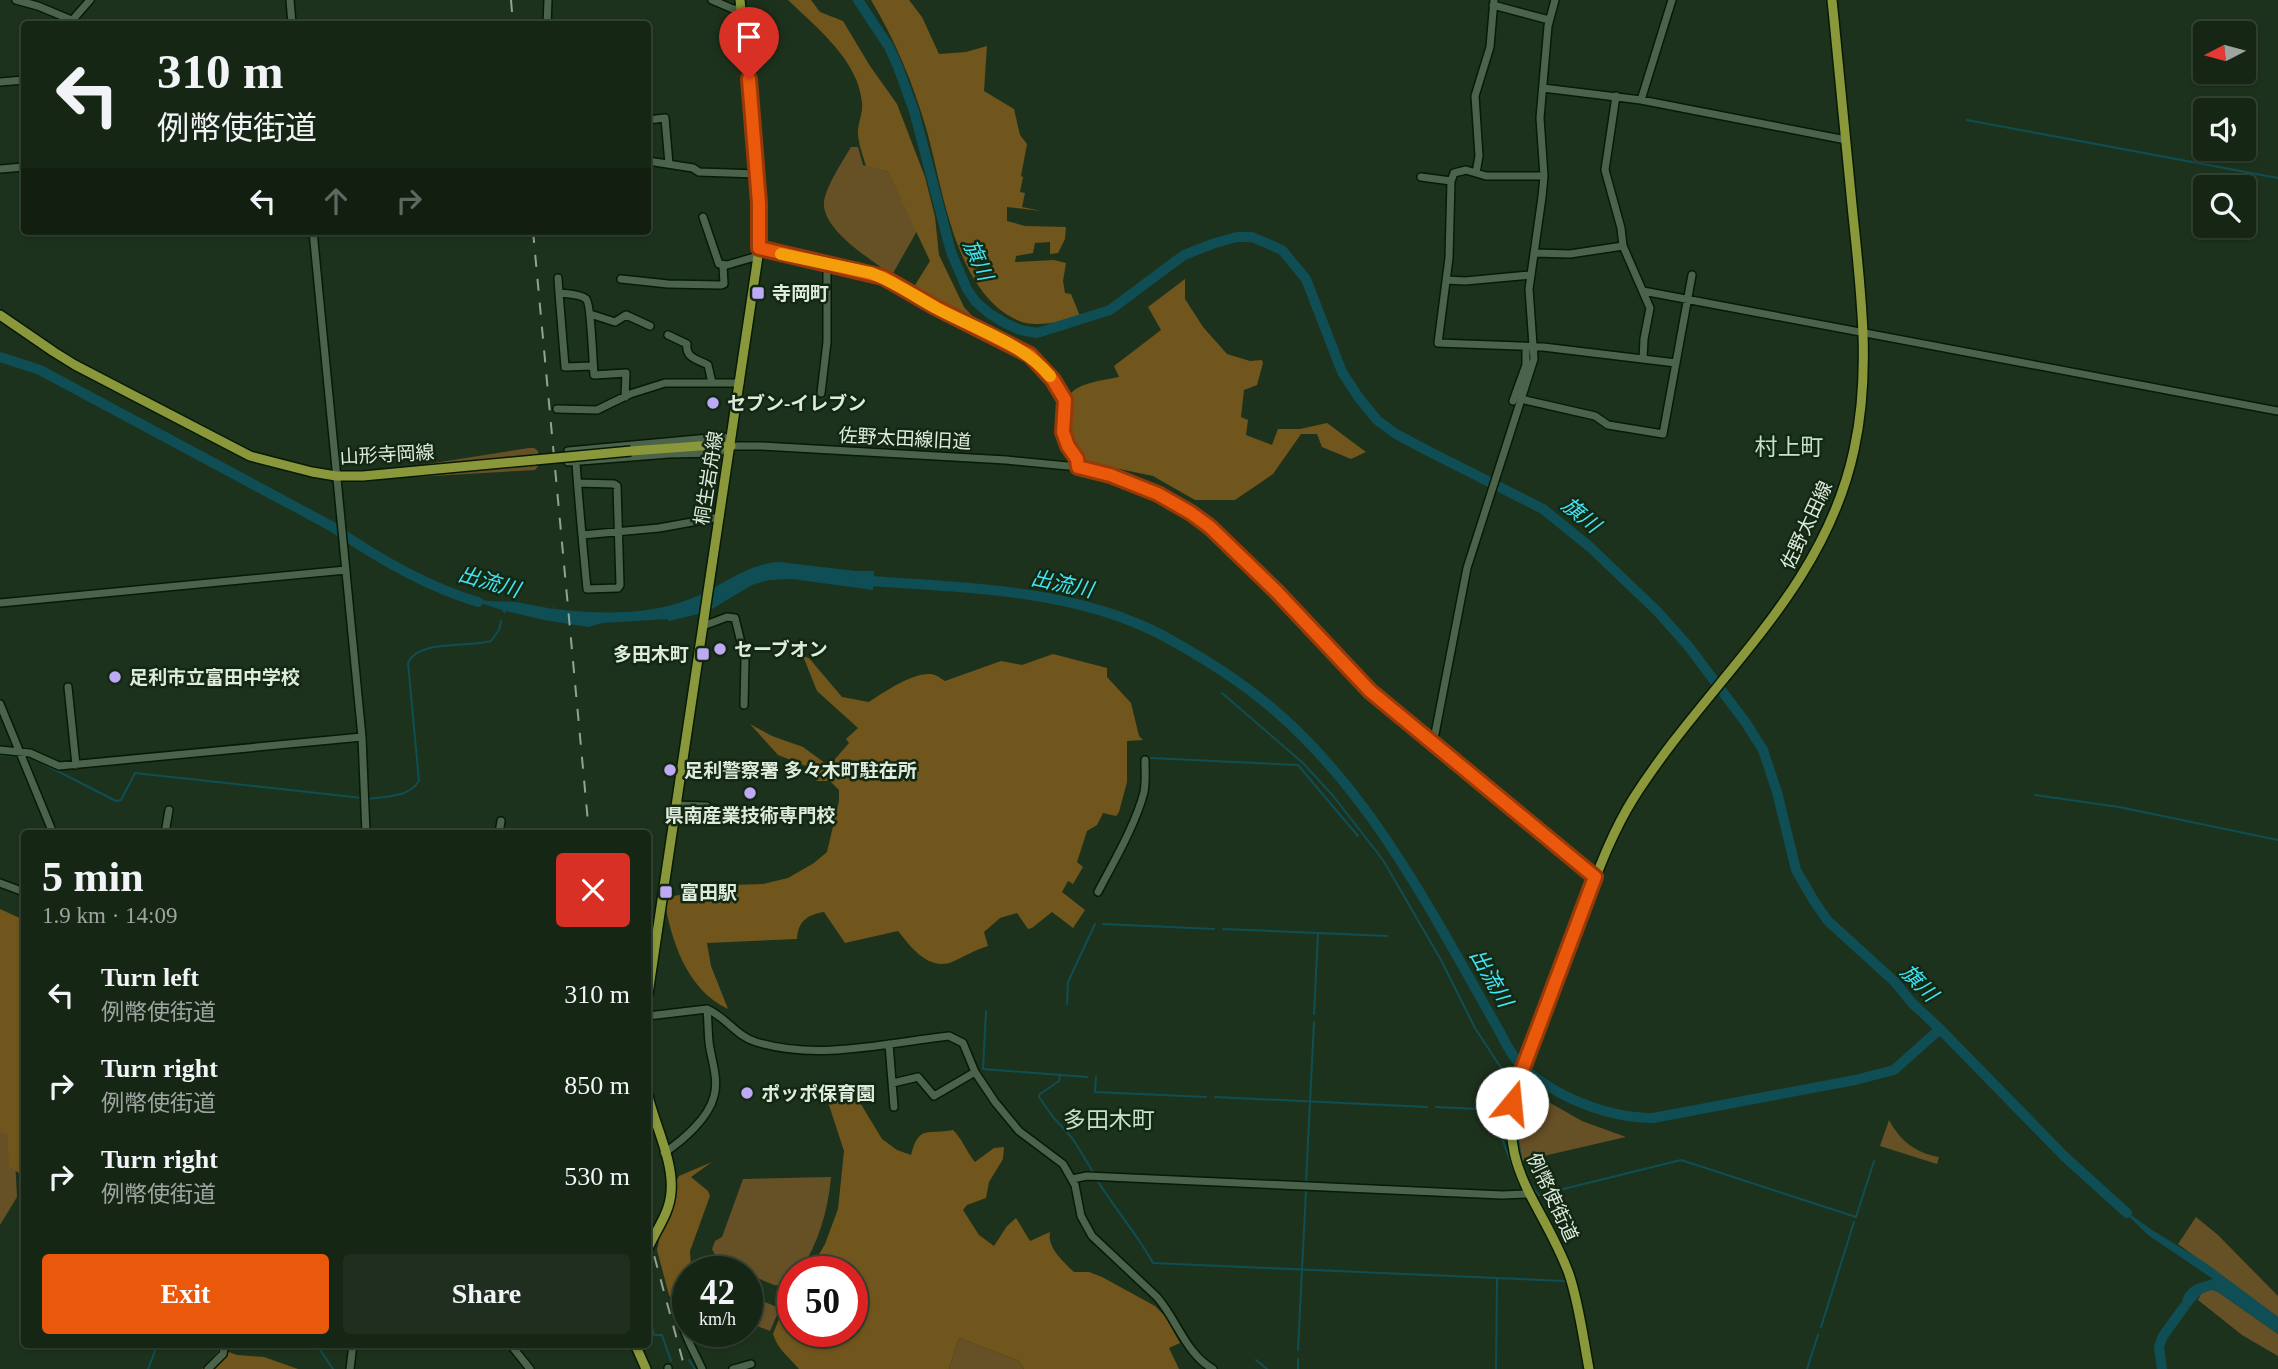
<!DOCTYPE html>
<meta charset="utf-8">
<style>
body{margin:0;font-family:"Times New Roman","Noto Sans JP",serif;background:#1f2e1e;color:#f1f3f6;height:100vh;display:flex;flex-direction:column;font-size:26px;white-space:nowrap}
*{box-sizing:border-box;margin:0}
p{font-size:23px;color:#9ea5a0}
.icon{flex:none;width:38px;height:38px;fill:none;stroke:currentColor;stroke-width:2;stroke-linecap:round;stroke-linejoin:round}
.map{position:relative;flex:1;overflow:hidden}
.sheet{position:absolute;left:21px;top:830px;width:630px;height:518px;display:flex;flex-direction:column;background:#162615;border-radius:7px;box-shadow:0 2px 5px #0004,0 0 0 2px #354334}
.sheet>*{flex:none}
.top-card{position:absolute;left:21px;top:21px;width:630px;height:214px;border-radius:7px;box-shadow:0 2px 5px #0004,0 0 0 2px #354334;background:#162615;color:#f1f3f6;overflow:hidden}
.needle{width:46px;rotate:264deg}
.buttons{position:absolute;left:2193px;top:21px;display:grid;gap:14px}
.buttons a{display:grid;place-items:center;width:63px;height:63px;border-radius:7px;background:#162615;box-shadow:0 2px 5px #0004,0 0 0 2px #354334;font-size:35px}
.speed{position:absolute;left:672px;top:1256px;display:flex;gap:14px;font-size:35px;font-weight:700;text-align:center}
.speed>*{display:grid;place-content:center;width:91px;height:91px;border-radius:50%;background:#162615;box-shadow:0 2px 5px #0004,0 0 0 2px #354334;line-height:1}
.speed small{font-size:18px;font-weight:400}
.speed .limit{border:10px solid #d22;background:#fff;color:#111}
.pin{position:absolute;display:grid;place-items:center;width:60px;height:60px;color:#fff;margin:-72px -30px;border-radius:50% 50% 50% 0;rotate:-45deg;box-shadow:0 0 7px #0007}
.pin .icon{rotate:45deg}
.me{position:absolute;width:77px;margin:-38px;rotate:17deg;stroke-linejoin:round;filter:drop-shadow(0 0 5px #0008)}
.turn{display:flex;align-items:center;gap:24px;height:147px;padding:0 21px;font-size:32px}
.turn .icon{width:91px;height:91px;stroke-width:2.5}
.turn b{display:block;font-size:49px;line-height:60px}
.lanes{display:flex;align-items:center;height:66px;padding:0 21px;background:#0003;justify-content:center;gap:35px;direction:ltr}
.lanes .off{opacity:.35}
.round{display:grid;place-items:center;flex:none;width:74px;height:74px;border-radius:7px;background:#1f2e1e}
.summary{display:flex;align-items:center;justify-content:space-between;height:119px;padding:0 21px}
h1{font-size:42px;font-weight:700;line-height:52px}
.action{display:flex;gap:14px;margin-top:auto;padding:14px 21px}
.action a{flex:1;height:80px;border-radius:7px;background:#ea580c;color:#fff;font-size:28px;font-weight:700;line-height:80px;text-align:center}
.action a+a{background:#1f2e1e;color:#f1f3f6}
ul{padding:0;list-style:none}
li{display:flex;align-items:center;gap:21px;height:91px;padding:0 21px}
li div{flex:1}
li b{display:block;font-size:26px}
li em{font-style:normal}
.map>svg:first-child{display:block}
.green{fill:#665026}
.forest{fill:#70551c}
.water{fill:#0f4e54}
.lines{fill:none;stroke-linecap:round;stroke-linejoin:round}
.stream{stroke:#0f4e54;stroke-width:2}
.river{stroke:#0f4e54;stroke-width:10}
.minor-casing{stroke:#061a06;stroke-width:10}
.major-casing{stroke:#061a06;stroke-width:12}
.minor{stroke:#4c634b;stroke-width:7}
.major{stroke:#8a983b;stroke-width:9}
.rail{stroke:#93a392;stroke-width:2;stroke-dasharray:12 12;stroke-linecap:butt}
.major-bridge-casing{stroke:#061a06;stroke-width:12;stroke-linecap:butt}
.major-bridge{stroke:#8a983b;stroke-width:9}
.route-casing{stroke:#983908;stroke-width:18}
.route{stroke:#ea580c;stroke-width:12}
.slow{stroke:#f59e0b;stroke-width:12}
.poi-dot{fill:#bea9f4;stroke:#132813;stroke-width:2.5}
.labels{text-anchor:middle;stroke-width:5;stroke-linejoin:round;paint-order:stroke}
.poi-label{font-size:19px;font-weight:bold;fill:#deebdd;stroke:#132813;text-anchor:start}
.street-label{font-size:19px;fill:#deebdd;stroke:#132813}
.water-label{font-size:21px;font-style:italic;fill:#41e5f6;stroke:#132813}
.quarter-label{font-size:23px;fill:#c6e1c4;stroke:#132813}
</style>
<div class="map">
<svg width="2278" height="1369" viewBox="0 0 2278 1369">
<rect width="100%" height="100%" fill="#1d321c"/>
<!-- green -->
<path class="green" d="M851,147h7l5,18 25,7 29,59 -25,44c-20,-15 -71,-45 -68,-74 3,-16 18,-39 27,-54z
M529,448h5l4,3 1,14 -4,5 -120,7 -8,-1 129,-12 -1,-8 -126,11z
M1524,1088l58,33 44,16 -104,24c-7,-23 -6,-50 2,-73z
M0,1107l13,14 4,76 -17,28z
M1889,1120c11,21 27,33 50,37l-2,7 -57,-18z
M831,1177c-3,35 -13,66 -31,95h-7v10l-3,4 -16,-1 -55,-23 -7,-13 3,-8 7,-4 21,-58z
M2196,1217l22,18 60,61v21l-100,-73z
M2211,1289l7,3 60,42v22l-36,-21 -44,-35 3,-6z
M747,1295l33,13 -10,23 -23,-9z
M959,1338l60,23 5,8h-75z"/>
<!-- forest -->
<path class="forest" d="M788,0h23l9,12 23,9 27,45 27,38 28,73 10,40 4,38 25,52 22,24 -74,-41 18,-29 -42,-89 -22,-6c-3,-10 -9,-26 -8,-36 1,-10 5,-17 4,-27 -3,-42 -45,-75 -74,-103z
M871,0h38l13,17 17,37 27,-2 21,-6 -3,45 30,18 6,26 7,9 -6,32 2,1 -3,15 5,1 -3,14 19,4 -34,-4v14l18,5 41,1 -1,12 -7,14 -8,1v-12l-15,1 -2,10 -17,3 -1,6 39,-2 12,3 -3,18 2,12 6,1 9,22c-18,5 -44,13 -63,4 -63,-29 -74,-133 -91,-192 -13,-45 -31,-88 -55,-128z
M1185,279v20l18,28 24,27 23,7 12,-1 1,3 -6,22 -13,5 -3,27 7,3 -2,15 26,10 6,-16h22l27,-6 39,29 -15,7 -29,-12 -5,-13h-16l-28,40 -38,26h-40l-42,-24 -67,-14c-19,-15 -19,-32 -17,-54 0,-6 -1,-11 3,-16 11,-10 33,-12 47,-15l-5,-11 47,-36 -13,-23z
M1053,654l54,14v9l24,26 8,33 4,4 -16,1v41l-8,30 -3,4 -13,-3 -6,12 -10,6 -10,31 6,5 -10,17 -5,-3 -6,11 23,18 -12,18 -21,-16 -20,16 -4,1 -11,-16 -17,5 -16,14 4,14c-14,4 -24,11 -36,16 -24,9 -41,-15 -54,-31l-53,12 -21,-31c-17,3 -26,9 -27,27l-90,4 4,23 17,43c-42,-20 -57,-69 -64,-111l67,-13 32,-1 25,-6 26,-15 13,-11 12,-51v-11l-9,-9h-14l-10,-15 -28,-11 -28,-31 22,12 31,11 26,19 20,-23 -3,-4 12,-11 -41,-37 -14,-35 6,2 33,39 27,5c15,-10 43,-29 61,-28 6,0 10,4 15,7l56,-20 21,4z
M0,909l24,11v256l-15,-9 -2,-33 -7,-2z
M816,1083l43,18 23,38 15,11 14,5c8,-31 17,-20 42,-25 10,10 13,21 22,32l19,-14 10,-1 -1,12 -14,23 -3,16 -19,7 -4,5 16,25 15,11 13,-20 9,-8 14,23 20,-9c-3,16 13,29 24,40h15l13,5 53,29 10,10 15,27 -11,5 10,21h-155l-5,-8 -60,-23 -10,31h-150c-10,-12 -21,-19 -26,-35l6,-15 14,-19v32h59v-60h-43l16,-28 13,-35 6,-58 -15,-46 -18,-15 1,-5z
M712,1162l-21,15 17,14 2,5 -20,55 1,15 -3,6v24l-12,5 -4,-1 -3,-5 -12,-45 4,-18 9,-17 7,-35 2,-4z
M220,1349l17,6 27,2 34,12h-96z"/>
<!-- water -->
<path class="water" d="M780,562l76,9h18l-1,19 -81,-11 -23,1 -17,5 -45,27 -38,9 -2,-2 -64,4 -15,4 -44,-7 -38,-9 -1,3 -3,-4 -37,-12 1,-2 21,5 29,1 37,7 1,-3 1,3c45,5 91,7 135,-10 30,-11 56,-36 90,-37z
M2117,1205l35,25 54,33 72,54v17l-60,-42 -7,-2 -10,4 -12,14 -7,-6c3,-16 17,-19 31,-23l-65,-44z"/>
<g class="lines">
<!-- stream -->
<path class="stream" d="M1967,120l311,58
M1222,693l81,70 31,34 49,63 58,100 34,68 34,52 -5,23
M0,755l20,1
M25,757l7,1 84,43 5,-1 14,-27 227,25
M1151,758l147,7 60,71
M2035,795l84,12 159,33
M368,799c18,-3 40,-1 51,-18l-11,-118c10,-24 60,-15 83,-22l8,-11 2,-9
M1103,924l111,5
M1223,929l164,7
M1067,1004l1,-22 27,-58
M986,1011l-3,58 104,8
M1314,1014l4,-80
M1060,1075l-1,6 -19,13 -1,3 14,20 20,22 20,33
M1096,1077l-1,15 111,5
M1215,1097l212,10
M1436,1107l62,3v18l21,56
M1517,1126c2,23 5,53 22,69l142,-35 175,57 18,-56
M1097,1180c18,29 40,54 56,83l411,18
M1306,1182l8,-160
M648,1307l6,28h8l9,26
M1821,1327l33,-105
M316,1344l17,25
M1298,1350l8,-160
M689,1360l6,9
M1256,1360l11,9
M148,1369l9,-23 22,-2
M1298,1369v-10
M1496,1369l1,-90
M1807,1369l11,-34"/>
<!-- river -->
<path class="river" d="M858,0l31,47 9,20 16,44 37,141 16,37 9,13 14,12 15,9 15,7 17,3 73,-23 74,-55 31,-12 22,-6h15l30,13 24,29 36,93 17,26 18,22 19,14 32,17 115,58 47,38 68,65 31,35 57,76 17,27 14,42 19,78 18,31 14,20 67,61 17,21 28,26 125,128 62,56
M0,357l40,13 291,156c43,30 96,61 147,76
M860,580c107,9 223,7 318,64 28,16 58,35 83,55 79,63 135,150 184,236 18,31 35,62 52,92 7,12 13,27 22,36 33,33 88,55 134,55l202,-38 39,-10 46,-41
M2162,1369l-3,-22 4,-11 21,-29"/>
<defs>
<path id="minor" d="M16,0l22,6 43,18
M290,0l2,24
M712,0l21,9h8
M1493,5l56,15
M69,24l21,-24
M547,24l1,-24
M0,82l24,-2
M1543,88l98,12 205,40
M1616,96l-11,74 16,58 2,18 27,62 -6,31 -1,20
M1641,100l31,-100
M648,120l17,-2 4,46
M648,161l45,7 6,4 58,2
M0,169l24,-2
M1476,173l3,-17 -4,-60 15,-49 4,-47
M1544,176h-58l-20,-6 -12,3 -3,8 -2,77 -11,85 105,4 133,16
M1421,177l30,4
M703,217l16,47 8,1 31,-9
M313,231l49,506 4,96
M759,248l124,29 71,40 76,38 23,25 11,20 -1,32 5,14 9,13 1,8
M1534,253l36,1 53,-8
M558,278l1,15
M621,279l47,5 53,1 3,-1 -1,-18
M1446,280l19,1 65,-6
M1643,291l635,120
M590,314l25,8 11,-7 24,11
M668,335l19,9c-2,14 10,15 21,21l4,18
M593,366l-28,1 -6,-74c7,1 22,1 27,6 5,4 7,66 8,76l32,-2 -1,24
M821,393l6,-51v-78
M1525,400l70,16 13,9 55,9 29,-159
M1513,401l13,-36v-18
M557,409l40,1 33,-16 35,-11h75
M720,437h4l7,9 -13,7 -49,1 -101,8v-11z
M731,446h30l245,14 72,7 32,8 48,19 33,19 33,26 52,52 94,100 225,186
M576,463c3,42 7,84 11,126l31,-1 2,-3 -3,-99 -3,-2 -36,-1
M582,535l77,-7 61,-11
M0,603l346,-33
M703,626l24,-9 8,1 10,41 -1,46
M68,687l8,78
M0,704l53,129
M1430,742l5,-8 32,-166 67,-209 -5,-70 13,-92 2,-21 -4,-58 8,-92 7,-26
M0,750l30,3 29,13 303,-29
M676,805l31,1
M165,833l4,-23
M499,833l2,-12
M0,883l24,9
M1098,892c15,-29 38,-68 46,-100 2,-10 1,-21 1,-32
M648,1016l59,-7c19,8 29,27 49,33 62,19 130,1 193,-6l14,7 12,29 20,30 24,29 44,33 12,21 6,31 11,20 65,61c20,23 29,57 56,72
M889,1044l5,63
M893,1083l25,-6 16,19 41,-24
M664,1153c18,-12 45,-35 50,-57 5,-18 -3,-36 -5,-54 -1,-11 -1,-22 -2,-33
M1072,1179l15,-3 415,19 27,-1
M688,1302l-7,4c-3,20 13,45 21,63
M510,1344l20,25
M668,1368v1
M208,1369l15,-15 2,-10
M350,1369l3,-25
M733,1369l18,-5"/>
<path id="major" d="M0,315l54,37 21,13 175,91 62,16 24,4h27l172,-16
M631,451l68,-5h32
M648,994l110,-738 1,-59 -10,-118 -9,-79
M648,1096c7,29 26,66 23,96 -1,17 -10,31 -18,46
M635,1344l11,25
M1589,1369c-6,-32 -10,-65 -20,-95 -28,-76 -78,-109 -49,-198 20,-53 40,-106 60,-159 16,-40 30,-81 53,-118 75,-119 190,-205 221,-349 18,-81 6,-164 -2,-245 -7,-69 -13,-137 -20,-205"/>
</defs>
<!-- minor casing -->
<use href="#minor" class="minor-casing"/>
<!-- major casing -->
<use href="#major" class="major-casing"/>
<!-- minor -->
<use href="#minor" class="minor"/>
<!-- major -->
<use href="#major" class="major"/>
<!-- rail -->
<path class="rail" d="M511,0l2,24
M533,231l56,602
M648,1233l37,136"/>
<defs>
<path id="major-bridge" d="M535,460l96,-9
M648,1248l5,-10"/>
</defs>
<!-- major-bridge casing -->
<use href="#major-bridge" class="major-bridge-casing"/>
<!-- major-bridge -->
<use href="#major-bridge" class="major-bridge"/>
</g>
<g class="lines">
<defs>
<path id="route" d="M749,79l10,124v45l124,29 52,30 95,48 23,25 12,20 -2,32 5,14 9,13 1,8 32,8 48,19 33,19 19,14 66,64 94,100 225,186 -75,199 -8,27"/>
</defs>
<!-- route casing -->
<use href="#route" class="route-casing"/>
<!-- route -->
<use href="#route" class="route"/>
<!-- slow -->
<path class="slow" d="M781,254l90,19c24,9 45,24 67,36 36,19 87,36 112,67"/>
</g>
<!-- markers -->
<g class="poi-dot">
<rect x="751" y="286" width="14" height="14" rx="3.5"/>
<circle cx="713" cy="403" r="7"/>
<circle cx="720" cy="649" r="7"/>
<rect x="696" y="647" width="14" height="14" rx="3.5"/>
<circle cx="115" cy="677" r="7"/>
<circle cx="670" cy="770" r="7"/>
<circle cx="750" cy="793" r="7"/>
<rect x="659" y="885" width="14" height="14" rx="3.5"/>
<circle cx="747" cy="1093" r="7"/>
</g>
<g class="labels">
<!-- poi labels -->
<g class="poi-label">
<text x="772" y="300">寺岡町</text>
<text x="727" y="410">セブン-イレブン</text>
<text x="734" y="656">セーブオン</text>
<text x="689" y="661" text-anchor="end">多田木町</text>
<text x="129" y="684">足利市立富田中学校</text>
<text x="684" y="777">足利警察署 多々木町駐在所</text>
<text x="750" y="822" text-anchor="middle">県南産業技術専門校</text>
<text x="680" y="899">富田駅</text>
<text x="761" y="1100">ポッポ保育園</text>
</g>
<!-- street labels -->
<g class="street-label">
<text transform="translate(905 438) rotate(3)" y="7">佐野太田線旧道</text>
<text transform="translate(387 454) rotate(-3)" y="7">山形寺岡線</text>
<text transform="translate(708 478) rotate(-81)" y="7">桐生岩舟線</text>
<text transform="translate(1806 525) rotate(-65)" y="7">佐野太田線</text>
<text transform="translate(1553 1197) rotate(65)" y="7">例幣使街道</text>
</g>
<!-- water labels -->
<g class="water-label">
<text transform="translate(978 260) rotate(66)" y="7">旗川</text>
<text transform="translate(1581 515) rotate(39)" y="7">旗川</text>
<text transform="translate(489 582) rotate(16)" y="7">出流川</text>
<text transform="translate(1062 584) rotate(12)" y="7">出流川</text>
<text transform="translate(1491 978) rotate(60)" y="7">出流川</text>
<text transform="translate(1919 983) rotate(45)" y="7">旗川</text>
</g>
<!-- quarter labels -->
<g class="quarter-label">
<text x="1789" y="455">村上町</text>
<text x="1109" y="1128">多田木町</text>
</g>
</g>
</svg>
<div class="buttons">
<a><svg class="needle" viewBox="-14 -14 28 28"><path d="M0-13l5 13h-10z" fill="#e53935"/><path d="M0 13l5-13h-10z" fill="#9ea5a0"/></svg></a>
<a><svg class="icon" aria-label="sound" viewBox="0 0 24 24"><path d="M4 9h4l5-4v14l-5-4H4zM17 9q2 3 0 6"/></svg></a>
<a><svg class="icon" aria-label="search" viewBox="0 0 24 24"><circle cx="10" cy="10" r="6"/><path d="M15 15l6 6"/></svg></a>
</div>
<div class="speed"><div>42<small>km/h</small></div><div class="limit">50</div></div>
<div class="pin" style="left:749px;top:79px;background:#d93025"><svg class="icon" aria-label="arrive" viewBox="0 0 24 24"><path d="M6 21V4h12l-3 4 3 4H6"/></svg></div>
<svg class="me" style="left:1512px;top:1103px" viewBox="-20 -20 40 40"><circle r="19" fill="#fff"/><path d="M0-13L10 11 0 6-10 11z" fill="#ea580c"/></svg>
<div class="top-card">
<div class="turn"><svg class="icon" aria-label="left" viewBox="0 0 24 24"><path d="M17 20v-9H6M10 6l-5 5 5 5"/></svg><div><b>310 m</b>例幣使街道</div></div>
<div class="lanes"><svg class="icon" aria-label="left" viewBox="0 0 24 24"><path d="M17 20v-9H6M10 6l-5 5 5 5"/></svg><svg class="icon off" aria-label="ahead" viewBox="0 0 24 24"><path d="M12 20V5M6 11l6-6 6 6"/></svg><svg class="icon off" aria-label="right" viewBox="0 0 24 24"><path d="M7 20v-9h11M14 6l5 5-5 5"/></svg></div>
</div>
<section class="sheet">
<div class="summary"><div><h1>5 min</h1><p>1.9 km · 14:09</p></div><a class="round" style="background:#d93025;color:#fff"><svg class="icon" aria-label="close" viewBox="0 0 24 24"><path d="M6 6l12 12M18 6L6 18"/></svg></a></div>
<ul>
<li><svg class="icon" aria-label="left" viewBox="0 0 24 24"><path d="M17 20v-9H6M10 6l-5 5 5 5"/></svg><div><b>Turn left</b><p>例幣使街道</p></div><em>310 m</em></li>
<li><svg class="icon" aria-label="right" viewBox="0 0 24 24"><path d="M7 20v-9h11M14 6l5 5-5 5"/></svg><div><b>Turn right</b><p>例幣使街道</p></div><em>850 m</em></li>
<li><svg class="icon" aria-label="right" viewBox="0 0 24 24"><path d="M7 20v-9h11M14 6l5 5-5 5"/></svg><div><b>Turn right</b><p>例幣使街道</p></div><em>530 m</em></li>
</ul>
<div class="action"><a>Exit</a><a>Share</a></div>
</section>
</div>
